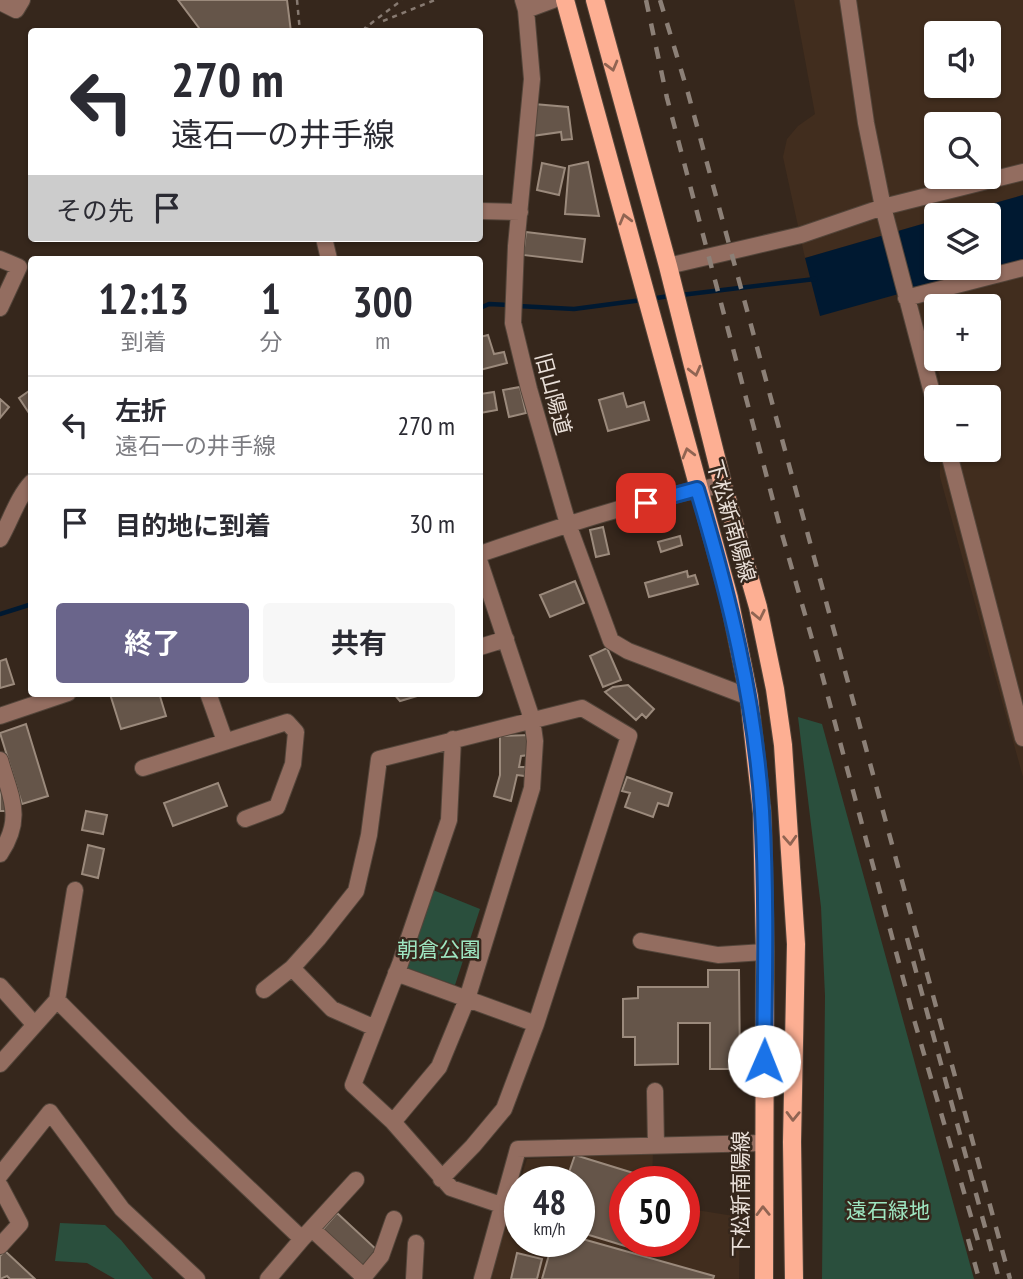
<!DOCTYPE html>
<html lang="ja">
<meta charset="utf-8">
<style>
body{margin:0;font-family:"PT Sans Narrow","Noto Sans JP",sans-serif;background:#f7f7f7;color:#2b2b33;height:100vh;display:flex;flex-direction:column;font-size:26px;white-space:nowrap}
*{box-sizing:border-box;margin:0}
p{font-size:23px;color:#7c7c81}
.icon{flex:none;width:38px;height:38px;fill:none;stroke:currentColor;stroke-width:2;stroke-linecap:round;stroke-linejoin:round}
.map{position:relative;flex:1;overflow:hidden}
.panel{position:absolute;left:28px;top:256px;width:455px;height:441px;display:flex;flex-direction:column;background:#fff;border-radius:7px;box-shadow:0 2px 5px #0004}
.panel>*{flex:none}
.top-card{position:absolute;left:28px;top:28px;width:455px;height:214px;border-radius:7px;box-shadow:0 2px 5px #0004;background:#fff;color:#2b2b33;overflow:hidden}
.controls{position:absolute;left:924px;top:21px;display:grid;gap:14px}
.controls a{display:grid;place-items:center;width:77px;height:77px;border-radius:7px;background:#fff;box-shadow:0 2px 5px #0004;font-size:35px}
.speed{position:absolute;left:504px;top:1166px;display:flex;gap:14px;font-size:35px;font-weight:700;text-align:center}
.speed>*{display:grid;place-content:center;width:91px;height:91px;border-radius:50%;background:#fff;box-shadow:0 2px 5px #0004;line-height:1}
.speed small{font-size:18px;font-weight:400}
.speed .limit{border:10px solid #d22;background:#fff;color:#111}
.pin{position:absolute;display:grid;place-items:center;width:60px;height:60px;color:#fff;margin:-30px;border-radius:14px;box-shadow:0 4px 10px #0006}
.me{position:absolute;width:77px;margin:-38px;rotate:1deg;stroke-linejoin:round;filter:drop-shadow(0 0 5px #0008)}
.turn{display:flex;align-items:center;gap:24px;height:147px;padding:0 28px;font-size:32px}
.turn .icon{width:91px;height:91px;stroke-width:2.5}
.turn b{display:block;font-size:49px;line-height:60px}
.then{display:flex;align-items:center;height:66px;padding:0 28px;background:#0003;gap:14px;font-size:26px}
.eta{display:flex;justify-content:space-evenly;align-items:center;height:119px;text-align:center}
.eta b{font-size:42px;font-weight:700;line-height:49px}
.button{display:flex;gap:14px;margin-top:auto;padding:14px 28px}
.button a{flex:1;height:80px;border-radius:7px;background:#6a658b;color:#fff;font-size:28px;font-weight:700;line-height:80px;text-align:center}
.button a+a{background:#f7f7f7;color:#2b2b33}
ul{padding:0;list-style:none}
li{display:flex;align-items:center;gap:21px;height:98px;padding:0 28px;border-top:2px solid #e1e1e2}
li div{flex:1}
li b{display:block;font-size:26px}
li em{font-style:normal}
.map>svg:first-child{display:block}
.built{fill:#412d1e;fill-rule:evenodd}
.green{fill:#2a4f3d}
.water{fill:#001931}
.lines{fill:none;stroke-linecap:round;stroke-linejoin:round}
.stream{stroke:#001931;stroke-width:4.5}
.building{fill:#655549;stroke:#9b8a7c;stroke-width:2}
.minor-casing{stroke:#53453a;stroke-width:18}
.major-casing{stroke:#53453a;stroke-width:20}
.path{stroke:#877a71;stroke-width:2.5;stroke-dasharray:5 5;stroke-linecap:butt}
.minor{stroke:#936d60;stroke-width:16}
.major{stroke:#fdaf93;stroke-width:18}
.rail{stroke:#8c8077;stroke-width:4.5;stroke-dasharray:12 12;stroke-linecap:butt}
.oneway{stroke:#906452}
.route-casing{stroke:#114b97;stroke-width:18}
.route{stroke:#1a73e8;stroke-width:12}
.labels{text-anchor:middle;stroke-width:5;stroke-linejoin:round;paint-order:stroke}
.street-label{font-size:21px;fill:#eae0d9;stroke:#36271c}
.park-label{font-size:21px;fill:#9ee6c1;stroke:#36271c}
</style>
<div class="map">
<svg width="1023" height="1279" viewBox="0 0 1023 1279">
<rect width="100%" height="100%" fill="#36271c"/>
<!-- built -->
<path class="built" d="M794,0h229v195l-71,20h-16v5l-131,38 -22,-101 4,-18 11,-13 17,-12zM936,33h53v53h-53zM936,124h53v53h-53z
M1023,259v518l-83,-300v-27h49v-53h-49v-20l-28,-87zM936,306h53v53h-53z
M653,1153l-1,28h-27v60h59v-33l56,9 -1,62h-250l31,-96v58h59v-60h-59l7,-22z"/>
<!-- green -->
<path class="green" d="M798,717l24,7 152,555h-152l3,-283 -4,-89z
M433,890l47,19 -25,76 -50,-18z
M60,1223l45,2 16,15 32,39h-38l-28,-16 -32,-2z"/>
<!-- water -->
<path class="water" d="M1023,195v64l-203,57 -15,-58 131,-38v48h53v-53h-37z"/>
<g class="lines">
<!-- stream -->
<path class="stream" d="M681,295l134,-16
M650,299l19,-3
M518,306l56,3 68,-9
M480,308l9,-4 20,1
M0,614l32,-10"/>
</g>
<!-- building -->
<path class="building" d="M178,0h109l4,32h-97l5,-4z
M534,104l34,3 4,32 -10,1 -1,-8 -29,4z
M588,162l11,54 -34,-2 4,-48z
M542,163l23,5 -6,27 -22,-5z
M526,232l59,7 -3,23 -59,-7z
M488,335l6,19 10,-2 3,11 -27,7v-33z
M520,387l6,26 -17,4 -6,-27z
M32,389v23l-3,1 -10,-15z
M494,392l3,18 -17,3v-19z
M623,393l4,14 17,-5 5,18 -41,11 -9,-31z
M0,399l9,8 -9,11z
M603,527l6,27 -13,3 -6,-27z
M680,536l2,9 -21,7 -3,-10z
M687,571l1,6 7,-2 3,9 -49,13 -4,-14z
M575,581l9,22 -34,14 -10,-22z
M607,648l14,32 -18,7 -13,-31z
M6,659l8,25 -14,4v-27z
M628,685l26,24 -8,9 -4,-4 -6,6 -31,-28 8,-5z
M159,693l7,23 -45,13 -11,-35z
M393,693h23l1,3 -17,5z
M26,724l22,72 -26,8 -22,-71z
M530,735l-1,20 -8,1 -2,11h6v9l-8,-1 -6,26 -17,-5 6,-21v-39z
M627,777l45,16 -4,13 -10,-3 -5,14 -28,-10 5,-14 -8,-2z
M218,783l9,23 -54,20 -9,-23z
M0,790h6l1,21h-7z
M86,811l21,4 -4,19 -21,-4z
M88,845l16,4 -6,29 -16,-4z
M708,970h31l1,99h-30v-46h-32v41l-43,1v-28h-12v-38l15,-1v-11h70z
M575,1155l81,25 -31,1v60h13l-3,8 -56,-17v-51h-13z
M337,1213l41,38 -15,17 -41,-38z
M579,1238l135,38 -1,3h-171l11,-38h26z
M5,1251l30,28h-25l-3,-3 -7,3v-23z
M517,1253l25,6 -5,20h-26z"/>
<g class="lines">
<defs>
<path id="minor" d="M523,0l3,10 6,69 -16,167 -3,77 16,66 39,135 43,117 17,10 121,46
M848,0l18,123 17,84 53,201
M0,2l16,8 6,-10
M526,10l27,-10
M480,211l40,1
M324,238l5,21
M0,259l19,8 -19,41
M668,266l133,-31 82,-28 140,-35
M906,298l117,-30
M948,450l75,288
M0,539c11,-19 17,-41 32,-57
M480,554c79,-27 160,-55 243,-69
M480,647l26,-8
M208,693l17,48
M0,716l68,-23
M453,739l-4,81 -49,144 -47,121 40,37 58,66 53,18
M0,760c11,38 24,58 0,94
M143,768l144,-46 9,10 -3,32 -16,43 -32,12
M641,941l77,14 47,-3
M292,968l40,41 43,19
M396,973l140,51
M0,986l34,38
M264,990l28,-22 26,-29 38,-48 13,-56 10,-76 203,-51 47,28 -93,288 -32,85 -31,37 -32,33
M57,1000l125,125 120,114 -34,40
M0,1064l57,-64 18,-110
M655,1091l1,55
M393,1122l46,-55 28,-68 65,-211 3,-47 -3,-22 -52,-156
M0,1175l50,-63 72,97 75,70
M0,1186l20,38 -20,22
M312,1229l51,47
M302,1239l54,-59
M362,1279l19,-23 13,-37
M414,1279l2,-36
M482,1279l36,-130 245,-6"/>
<path id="major" d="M565,0l164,598 20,99 13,116 3,139 -1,327
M595,0l73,266 55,219 35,122 17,82 8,56 13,199 -4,198 2,137"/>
</defs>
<!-- minor casing -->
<use href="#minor" class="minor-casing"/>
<!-- major casing -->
<use href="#major" class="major-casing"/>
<!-- path -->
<path class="path" d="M297,0l3,32
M383,21l52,-21
M378,32l-13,-4 37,-28"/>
<!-- minor -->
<use href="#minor" class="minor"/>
<!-- major -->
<use href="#major" class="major"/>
<!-- rail -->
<path class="rail" d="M646,0l21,98 113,429 40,140 95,356 66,228
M660,0l28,93 322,1186
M907,938l92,341
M968,1239l11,40"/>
</g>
<!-- one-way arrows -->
<defs><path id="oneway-chevron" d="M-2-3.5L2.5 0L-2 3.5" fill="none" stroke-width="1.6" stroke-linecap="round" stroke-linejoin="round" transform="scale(1.75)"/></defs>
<g class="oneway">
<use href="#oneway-chevron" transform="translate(612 66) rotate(75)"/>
<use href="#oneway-chevron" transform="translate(625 219) rotate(-105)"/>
<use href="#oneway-chevron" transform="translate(695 371) rotate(76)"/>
<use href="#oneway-chevron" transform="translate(688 453) rotate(-105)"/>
<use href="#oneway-chevron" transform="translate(759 615) rotate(78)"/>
<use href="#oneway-chevron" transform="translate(790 840) rotate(87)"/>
<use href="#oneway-chevron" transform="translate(793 1116) rotate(91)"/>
<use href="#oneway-chevron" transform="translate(763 1211) rotate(-91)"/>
</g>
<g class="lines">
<defs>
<path id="route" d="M646,503l51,-14c32,106 58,212 65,322 5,83 3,167 2,250"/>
</defs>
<!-- route casing -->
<use href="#route" class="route-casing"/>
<!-- route -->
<use href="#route" class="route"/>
</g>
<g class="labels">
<!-- street labels -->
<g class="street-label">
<text transform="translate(553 394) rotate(75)" y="7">旧山陽道</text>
<text transform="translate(731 521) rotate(74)" y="7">下松新南陽線</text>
<text transform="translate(741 1194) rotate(-90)" y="7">下松新南陽線</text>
</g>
<!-- park labels -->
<g class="park-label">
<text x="439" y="957">朝倉公園</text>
<text x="888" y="1218">遠石緑地</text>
</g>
</g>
</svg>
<div class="controls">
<a><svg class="icon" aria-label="sound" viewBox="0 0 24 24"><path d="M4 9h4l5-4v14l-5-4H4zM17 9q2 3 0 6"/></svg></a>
<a><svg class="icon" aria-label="search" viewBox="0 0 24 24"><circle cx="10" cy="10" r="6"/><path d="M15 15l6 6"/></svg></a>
<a><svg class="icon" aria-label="layers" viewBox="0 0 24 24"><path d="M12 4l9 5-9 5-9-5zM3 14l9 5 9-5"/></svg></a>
<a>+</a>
<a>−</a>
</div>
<div class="speed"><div>48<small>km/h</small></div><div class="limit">50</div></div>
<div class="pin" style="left:646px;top:503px;background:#d93025"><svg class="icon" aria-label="arrive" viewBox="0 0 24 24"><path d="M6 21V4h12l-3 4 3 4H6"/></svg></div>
<svg class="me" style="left:764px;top:1061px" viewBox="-20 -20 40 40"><circle r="19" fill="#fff"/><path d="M0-13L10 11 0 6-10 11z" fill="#1a73e8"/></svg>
<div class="top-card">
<div class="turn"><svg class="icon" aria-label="left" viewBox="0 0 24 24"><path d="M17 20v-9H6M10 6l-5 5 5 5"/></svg><div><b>270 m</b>遠石一の井手線</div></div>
<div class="then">その先<svg class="icon" aria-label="arrive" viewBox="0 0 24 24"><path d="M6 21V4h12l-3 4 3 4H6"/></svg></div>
</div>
<section class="panel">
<div class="eta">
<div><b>12:13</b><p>到着</p></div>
<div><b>1</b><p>分</p></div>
<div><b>300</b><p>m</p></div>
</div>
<ul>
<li><svg class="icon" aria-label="left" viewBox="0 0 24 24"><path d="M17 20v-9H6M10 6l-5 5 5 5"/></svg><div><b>左折</b><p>遠石一の井手線</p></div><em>270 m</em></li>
<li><svg class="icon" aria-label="arrive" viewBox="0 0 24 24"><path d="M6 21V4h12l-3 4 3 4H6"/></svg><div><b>目的地に到着</b></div><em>30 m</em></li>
</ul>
<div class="button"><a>終了</a><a>共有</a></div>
</section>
</div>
